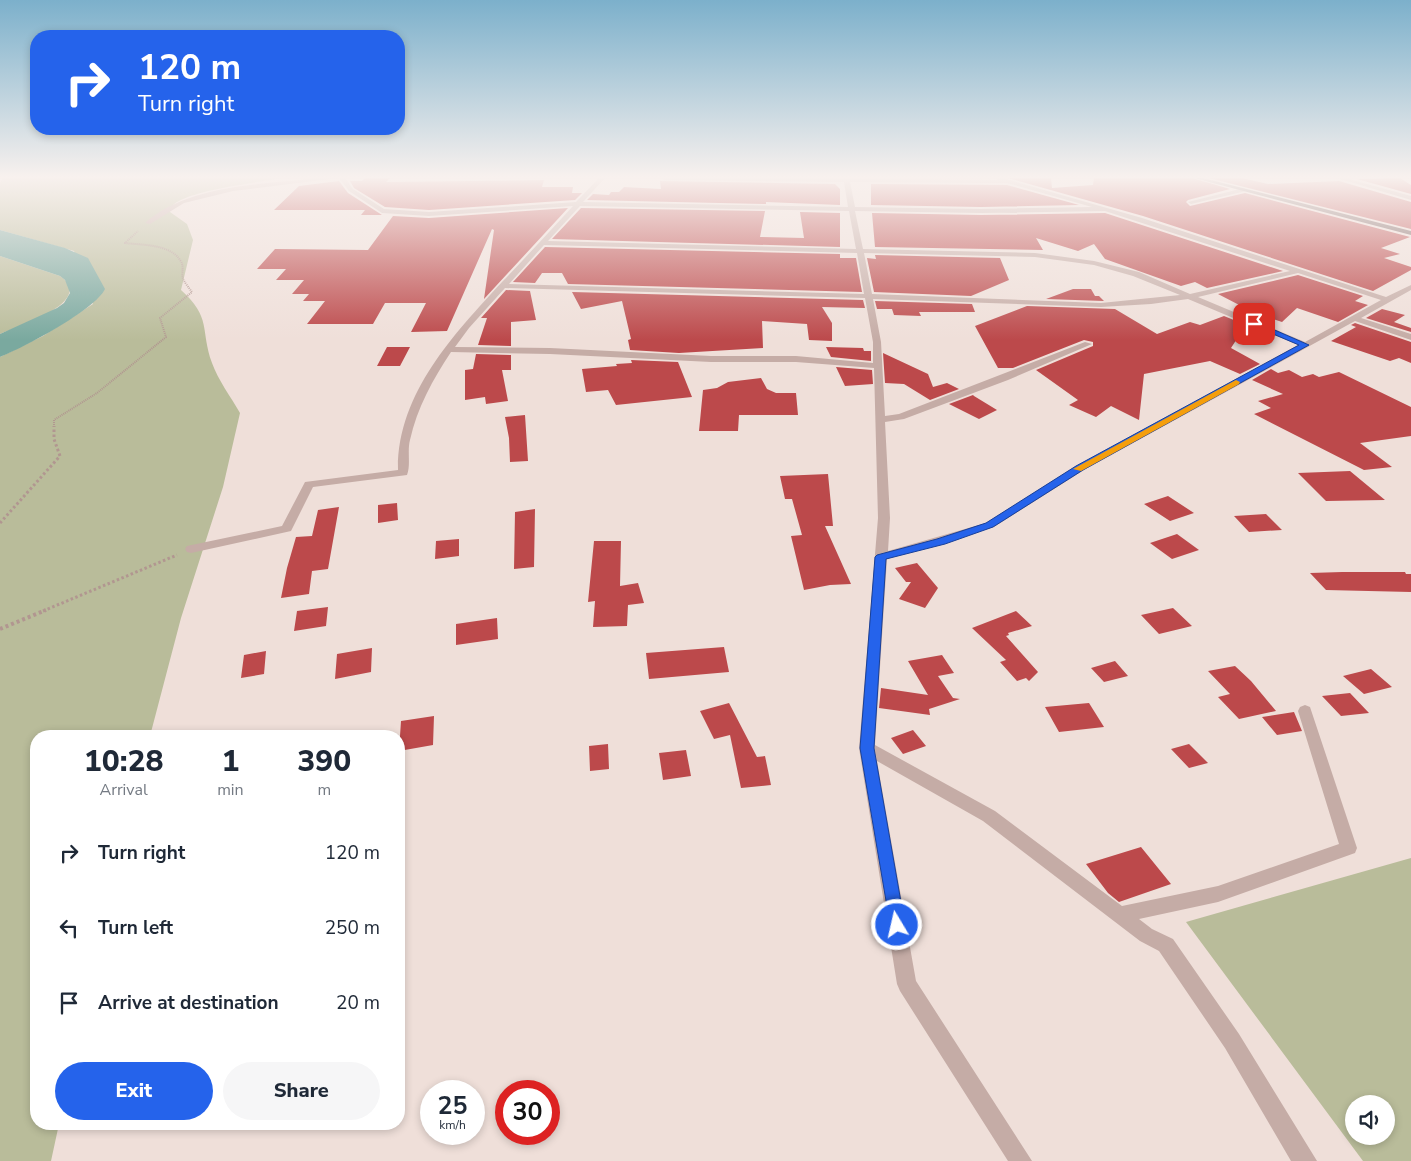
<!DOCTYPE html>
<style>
body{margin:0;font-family:"Nunito Sans",sans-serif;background:#f6f6f7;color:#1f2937;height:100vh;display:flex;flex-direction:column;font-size:19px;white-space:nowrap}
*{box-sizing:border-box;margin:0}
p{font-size:16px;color:#747a83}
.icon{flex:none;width:28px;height:28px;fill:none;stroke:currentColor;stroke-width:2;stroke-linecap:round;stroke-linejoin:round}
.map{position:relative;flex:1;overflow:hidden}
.side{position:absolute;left:30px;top:730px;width:375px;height:400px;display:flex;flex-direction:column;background:#fff;border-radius:20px;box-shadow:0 2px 8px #0003}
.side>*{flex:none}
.top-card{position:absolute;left:30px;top:30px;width:375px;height:105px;border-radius:20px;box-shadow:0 2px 8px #0003;background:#2563eb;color:#fff;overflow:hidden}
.fabs{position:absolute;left:1345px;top:1095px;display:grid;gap:10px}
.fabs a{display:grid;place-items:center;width:50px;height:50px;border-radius:50%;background:#fff;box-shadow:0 2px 8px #0003;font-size:25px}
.speed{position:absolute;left:420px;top:1080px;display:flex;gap:10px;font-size:25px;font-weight:700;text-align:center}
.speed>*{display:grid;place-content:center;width:65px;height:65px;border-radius:50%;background:#fff;box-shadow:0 2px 8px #0003;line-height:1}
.speed small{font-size:12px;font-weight:400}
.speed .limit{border:8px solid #d22;background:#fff;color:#111}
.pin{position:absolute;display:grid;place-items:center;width:42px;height:42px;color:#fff;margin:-21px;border-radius:10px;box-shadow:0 2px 8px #0006}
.me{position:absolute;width:55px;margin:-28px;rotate:351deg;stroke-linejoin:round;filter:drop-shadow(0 0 4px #0008)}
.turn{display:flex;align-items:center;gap:18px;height:105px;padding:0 25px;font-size:22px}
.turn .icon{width:65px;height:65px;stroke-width:2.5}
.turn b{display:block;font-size:35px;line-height:42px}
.eta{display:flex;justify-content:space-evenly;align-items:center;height:85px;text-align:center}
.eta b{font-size:30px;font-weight:800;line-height:35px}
.cta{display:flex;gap:10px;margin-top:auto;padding:10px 25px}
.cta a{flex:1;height:58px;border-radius:30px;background:#2563eb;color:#fff;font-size:20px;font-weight:800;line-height:58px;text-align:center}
.cta a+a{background:#f6f6f7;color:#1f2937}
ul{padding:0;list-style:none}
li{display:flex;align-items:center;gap:15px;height:75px;padding:0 25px}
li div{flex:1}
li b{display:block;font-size:19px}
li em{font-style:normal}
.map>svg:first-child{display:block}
.green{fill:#b9bc9a;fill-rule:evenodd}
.water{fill:#7aa99f}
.building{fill:#bc494b}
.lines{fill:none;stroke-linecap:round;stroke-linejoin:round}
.path-far2{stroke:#b19690;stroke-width:2;stroke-dasharray:1 1;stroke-linecap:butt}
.path-far1{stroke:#b19690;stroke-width:3;stroke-dasharray:2.5 2.5;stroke-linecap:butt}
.path{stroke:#b19690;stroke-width:4;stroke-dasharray:3 3;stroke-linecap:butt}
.minor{fill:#c5aca6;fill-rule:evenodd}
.primary{fill:#735a58;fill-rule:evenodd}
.route{fill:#2563eb;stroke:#184099}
.slow{fill:#f59e0b}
</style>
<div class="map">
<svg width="1411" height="1161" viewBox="0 0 1411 1161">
<rect width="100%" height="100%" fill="#efdfd9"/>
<!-- green -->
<path class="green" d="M3,178h276c-18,5 -110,13 -109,34l17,12 6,16 -12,50c31,28 19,39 31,73 6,17 19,34 28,50l-17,74 -42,131 -31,118h-114v388h23l-8,37h-51v-804l43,-21 50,-32 -19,-53 -74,-21v-47z
M0,256l60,20c37,26 -44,51 -60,58z
M1411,858v303h-48l-177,-239zM1354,1104h32v32h-32z"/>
<!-- water -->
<path class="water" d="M0,230l65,18 23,10 17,31c-10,21 -82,59 -105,68v-23l57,-26 7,-5 6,-10 -5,-13 -5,-4 -60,-20z"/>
<!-- building -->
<path class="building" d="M365,178h25l-4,4 158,-2 -2,7h31l-1,6h10l-7,7 -146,10 -44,-3 -31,-19 -4,-7h12z
M1008,178h43l1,10 41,-3 1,-7h98l38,11 -42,11 -2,2 4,4 55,-13 165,44 -29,11 19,6 -16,4 27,9v3l-38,21 -230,-75z
M1209,178h33l26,6 71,-3 72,21v27z
M1400,178l11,7v9l-54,-15z
M339,181l9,12 34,22h-21l4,-5h-91l25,-24z
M660,181l175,3 5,5v16l-74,-3v2l-179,-4 6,-6 16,1 2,-3h8l5,-5 37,2z
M871,184l136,1 72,20 -98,2 -110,-2z
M568,208l-84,91 10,-69 -2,-1 -45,102 -36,1 15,-29h-41l-12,21h-66l18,-23h-22l6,-7h-17l12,-14h-28l10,-11h-29l18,-20 93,1 25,-34 36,2z
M581,208l184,3 -5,26 44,1 -4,-26 40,1v34l-288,-8z
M872,213l109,2 124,-2 178,58 -76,17 -12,-6 -14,4 -76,-27 -11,-15 -16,7 -42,-13 7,12 -168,-3z
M545,247l295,7v4h16l6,34 -294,-8 -6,-11h-20l-7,10 -22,-1z
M875,255l125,3 9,22 -38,16 -97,-4 -7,-34 9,1z
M1298,275l65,21 -8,5 13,4 -30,17 -41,-14 -15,14 -27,-9 -3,5 -15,-7 8,-3 -27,-14z
M1073,289h18l4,7h4l5,5 -58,-2z
M506,290l24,1 6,29 -25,2v24l-33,-1 9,-27h-6z
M572,292l291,8 2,8 -43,-1 10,16v18l-23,-1 -2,-16 -45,-3 1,27 -84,5 -49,-3 -2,-10 3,-1 -9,-38 -41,8z
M875,301l97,3 3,8h-56l2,4 -27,-1 -2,-6h-15z
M1027,306l88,3 42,25 33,-12 10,3 24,-9 22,9 -15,23 29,16 -20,10 -30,-13 -66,13 -5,46 -28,-14 -15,11 -27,-12 9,-5 -42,-30 57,-24v-4l-9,-2 -71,28h-15l-23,-42z
M1382,309l23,6 -11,7 17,6v4l-45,-14z
M1355,323l56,19v21l-12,-5 -9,3 -59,-20 25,-14 -5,-2z
M387,347h23l-10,19h-23z
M826,347l37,1 1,3h7v10l-40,-4z
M883,353l45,21 5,13 14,-4 12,6 -29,11 -26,-16 -19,-1z
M476,354l35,1v15h-9l6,31 -22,3 -1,-7 -20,3v-30l8,-1z
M631,360l47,2 14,35 -76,8 -8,-15 -22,2 -4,-23 35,-3 -1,-2 16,-1z
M836,367l36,3 1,14 -28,2z
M1271,369l7,4 11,-3 13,7 11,-3 6,3 20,-5 72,35v29l-51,7 32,24 -28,3 -110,-56 17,-6 -13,-7 25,-7 -31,-14z
M761,378l6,11 9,4h20l2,22h-59l-1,16h-39l4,-41 14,-2 11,-6z
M973,395l1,1 23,14 -18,9 -30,-15z
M525,415l3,46 -18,1 -1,-24 -4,-21z
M1350,471l35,29 -59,1 -28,-28z
M828,474l5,52h-8l26,58 -21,1 -26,5 -13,-54 11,-1 -10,-36h-7l-5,-23z
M1168,496l26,17 -24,8 -26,-17z
M397,503l1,17 -20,3v-18z
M339,507l-11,62 -16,2 -3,23 -28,4 6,-30 9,-31 16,-1 6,-26z
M535,509l-1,58 -20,2 1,-57z
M1266,514l16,16 -33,2 -15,-16z
M1177,534l22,16 -27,9 -22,-16z
M459,539v17l-24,3 1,-18z
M594,541h27l-1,45 18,-3 6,20 -16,2 -1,21 -34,1 2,-26 -7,1z
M917,563l21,25 -13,20 -26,-9 12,-17h-5l-11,-14z
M1342,572h63l1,2h5v18l-85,-2 -16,-17z
M328,607l-2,19 -32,5 3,-20z
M1173,608l19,18 -33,8 -18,-19z
M1016,611l16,15 -24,7 1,2 -3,1 32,36 -9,9 -3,-3 -9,3 -17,-19 6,-2 -34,-32z
M497,618l1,21 -42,6v-21z
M724,647l5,25 -80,7 -3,-26z
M372,648l-1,24 -36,7 2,-25z
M266,651l-2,23 -23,4 3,-23z
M942,655l12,18 -16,3 15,22 7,1 -31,10 1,6 -51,-7 2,-20 47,7 -20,-34z
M1115,661l13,15 -24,6 -13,-14z
M1235,666l16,15 25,30 -37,8 -21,-22 12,-3 -22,-23z
M1371,669l21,18 -28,7 -21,-18z
M1350,693l19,20 -28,3 -19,-20z
M729,703l28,54 8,-1 6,29 -30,3 -11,-53 -16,4 -14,-28z
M1089,703l15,24 -45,5 -14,-25z
M1294,712l8,19 -25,4 -15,-18z
M434,716l-1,29 -34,6 2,-30z
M913,730l13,16 -23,8 -12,-16z
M608,744l1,25 -19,2 -1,-25z
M1189,744l19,19 -19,5 -18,-19z
M686,750l5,26 -28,4 -4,-27z
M1141,847l30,37 -52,18 -11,-9 -22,-29z"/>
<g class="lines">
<!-- path-far2 -->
<path class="path-far2" d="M54,427v-7l43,-27 69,-56 -6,-19 32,-26c-3,-4 -7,-9 -9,-13 -2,-7 2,-13 -3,-19 -10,-16 -39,-15 -55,-17l13,-12"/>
<!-- path-far1 -->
<path class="path-far1" d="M0,523l60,-67 -6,-17v-13
M43,611l134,-56"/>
<!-- path -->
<path class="path" d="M0,629l46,-19"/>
<!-- minor -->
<path class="minor" d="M321,178h16l-104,13 -49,12 -34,21 -5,-1c43,-39 121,-39 176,-45z
M339,178h6l8,11 31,20 45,3 147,-10 23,-24h6l-22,24 265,5 -4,-25 -179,-2 -3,-2 336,2 -4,-2h8l140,40 244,79 25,-12v5l-50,28 50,16v6l-56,-19 -271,149 -90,57 -107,32 -12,186 120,66 127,95 96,-20 121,-42 -41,-133 2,-4 5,-2 5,2 47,141 -2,5 -137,49 -79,17 13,10 21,10 66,95 78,127h-26l-66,-113 -66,-97 -19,-10 -157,-120 -106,-60 39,220 116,180h-24l-108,-170 -3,-7 -38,-236 19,-230 -4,-150 -78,-6h-85l-161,-8 -99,-2c-18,27 -34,56 -41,88 -3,11 1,25 -3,35l-94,12 -22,44 -100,22 -4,-1 -2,-3 2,-3 95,-20 23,-44 93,-12c-1,-76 56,-136 104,-188 24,-25 47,-50 71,-76l-144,10 -47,-3 -33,-22zM850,182l157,1 85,24 -111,2 -126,-2zM580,206l269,5 7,38 -308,-8zM855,211l126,2 124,-2 185,60 -100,23 -51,-22 -45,-11 -59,-8 -172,-4zM544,245l313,8 7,41 -355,-10zM864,253l171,4 59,8 39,11 47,19 -79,8 -229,-9zM1298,273l83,27 -76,42 -107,-45zM505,288l360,10 8,44v21l-77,-7h-85l-161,-8 -95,-1 14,-19zM873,299l228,8 50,-3 37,-5 110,46 -222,121 -90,57 -98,28 2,-33 -5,-96 19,-3 104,-39 84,-36 -7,-2 -186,72 -14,2 -4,-74z
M1337,178h8l66,18v4z
M1244,188l2,3 -55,13 -3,-2z"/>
<!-- primary -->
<path class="primary" d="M1194,178h9l208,53v4z"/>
</g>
<!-- sky -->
<linearGradient id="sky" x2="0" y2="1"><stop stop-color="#7cb0cb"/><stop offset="0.52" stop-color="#f8f1ee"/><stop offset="1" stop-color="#f8f1ee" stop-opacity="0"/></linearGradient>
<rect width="1411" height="340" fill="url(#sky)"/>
<!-- route -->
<path class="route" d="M1254,321l55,24 -226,125 -90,57 -48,17 -59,15 -12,189 31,177 -2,5 -6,2 -6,-2 -31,-182 15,-191 2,-2 60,-16 49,-16 90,-57 223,-121 -47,-20v-3z"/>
<!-- slow -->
<path class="slow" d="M1236,380l4,2 -1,2 -158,87 -8,-2z"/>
</svg>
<div class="fabs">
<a><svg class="icon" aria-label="sound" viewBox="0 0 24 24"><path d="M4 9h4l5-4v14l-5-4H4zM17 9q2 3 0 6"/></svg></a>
</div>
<div class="speed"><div>25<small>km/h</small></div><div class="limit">30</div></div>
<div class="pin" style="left:1254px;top:324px;background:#d93025"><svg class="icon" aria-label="arrive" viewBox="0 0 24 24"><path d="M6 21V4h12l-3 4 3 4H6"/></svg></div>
<svg class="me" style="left:897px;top:925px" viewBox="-20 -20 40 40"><circle r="17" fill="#2563eb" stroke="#fff" stroke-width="3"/><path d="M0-11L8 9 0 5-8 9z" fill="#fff"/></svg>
<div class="top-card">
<div class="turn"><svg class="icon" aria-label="right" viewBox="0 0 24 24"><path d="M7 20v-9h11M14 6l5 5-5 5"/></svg><div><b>120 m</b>Turn right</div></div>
</div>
<section class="side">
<div class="eta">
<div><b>10:28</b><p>Arrival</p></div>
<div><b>1</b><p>min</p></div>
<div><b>390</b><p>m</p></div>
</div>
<ul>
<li><svg class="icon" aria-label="right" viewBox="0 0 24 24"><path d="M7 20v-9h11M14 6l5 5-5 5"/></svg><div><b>Turn right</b></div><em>120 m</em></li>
<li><svg class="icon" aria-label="left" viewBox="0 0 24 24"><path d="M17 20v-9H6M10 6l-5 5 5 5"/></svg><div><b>Turn left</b></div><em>250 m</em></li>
<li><svg class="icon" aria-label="arrive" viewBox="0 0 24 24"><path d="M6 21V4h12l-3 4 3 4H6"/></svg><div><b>Arrive at destination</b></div><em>20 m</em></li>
</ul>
<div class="cta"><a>Exit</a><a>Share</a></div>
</section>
</div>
